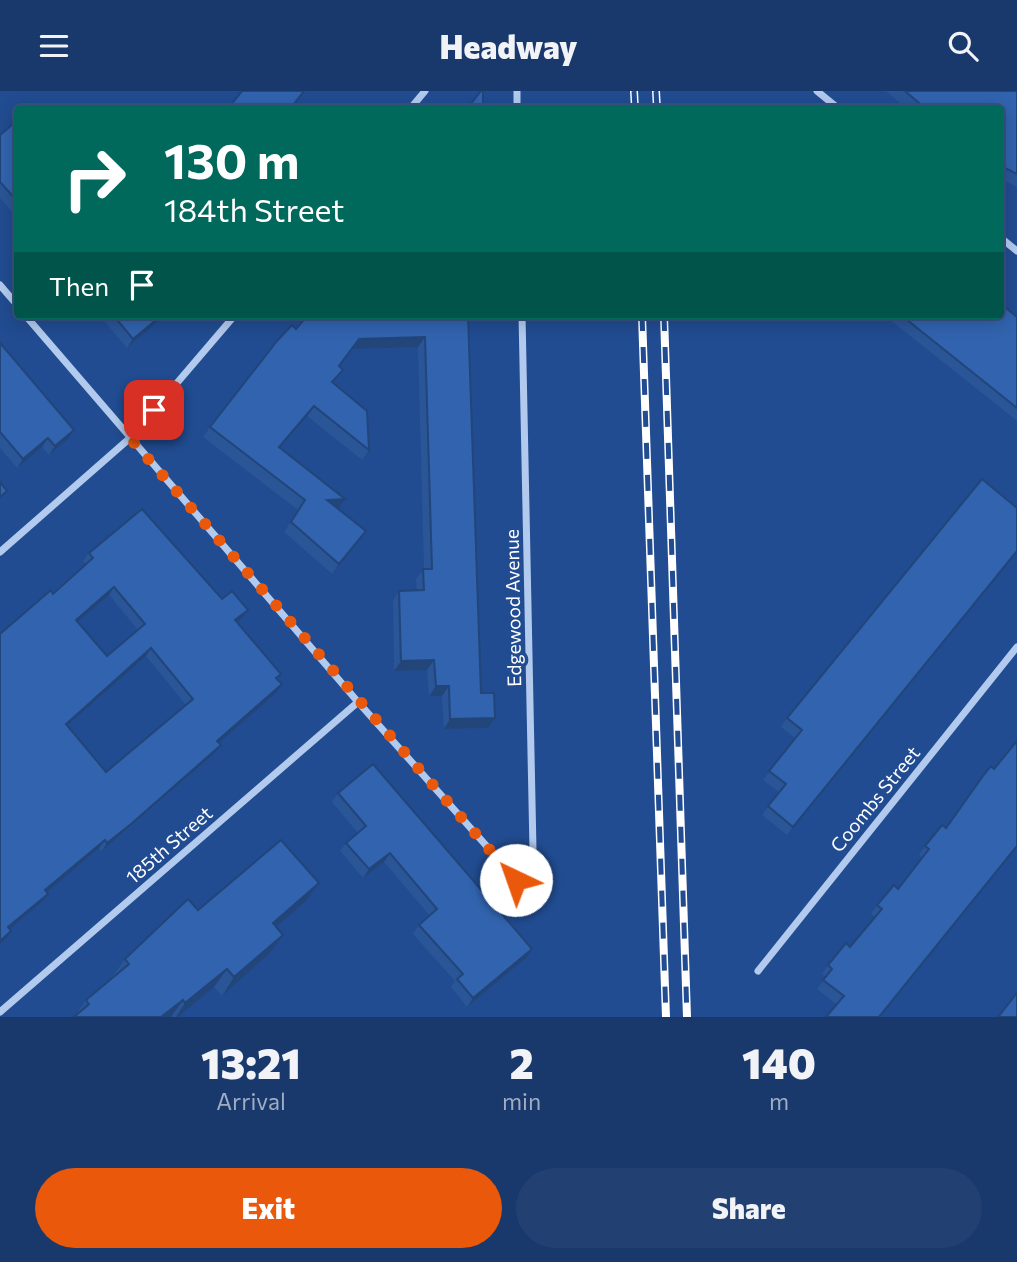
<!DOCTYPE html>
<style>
body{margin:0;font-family:Commissioner,sans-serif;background:#224072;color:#f1f3f6;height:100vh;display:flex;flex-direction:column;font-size:26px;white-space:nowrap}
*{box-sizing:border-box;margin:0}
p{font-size:23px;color:#9facc2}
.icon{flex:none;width:38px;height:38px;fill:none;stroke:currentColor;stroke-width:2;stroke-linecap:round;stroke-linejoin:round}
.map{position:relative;height:926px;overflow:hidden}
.details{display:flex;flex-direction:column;background:#19396d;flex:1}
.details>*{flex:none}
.top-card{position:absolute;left:14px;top:14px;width:990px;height:214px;border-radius:7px;box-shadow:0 4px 18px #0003,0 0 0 2px #375380;background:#00695c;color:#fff;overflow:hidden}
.pin{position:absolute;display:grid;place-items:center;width:60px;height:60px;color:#fff;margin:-30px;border-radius:14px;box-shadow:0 4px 10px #0006}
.me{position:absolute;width:77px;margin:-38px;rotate:318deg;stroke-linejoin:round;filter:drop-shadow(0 0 5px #0008)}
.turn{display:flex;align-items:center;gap:24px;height:147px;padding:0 35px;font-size:32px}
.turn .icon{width:91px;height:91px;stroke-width:2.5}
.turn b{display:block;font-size:49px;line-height:60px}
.then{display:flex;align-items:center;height:66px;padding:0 35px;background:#0003;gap:14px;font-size:26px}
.eta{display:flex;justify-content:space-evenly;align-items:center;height:119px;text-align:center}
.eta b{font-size:42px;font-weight:800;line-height:49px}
.button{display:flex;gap:14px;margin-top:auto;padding:14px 35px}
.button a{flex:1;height:80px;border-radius:42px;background:#ea580c;color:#fff;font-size:28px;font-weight:800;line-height:80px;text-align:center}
.button a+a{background:#224072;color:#f1f3f6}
header{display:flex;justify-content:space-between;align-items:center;height:91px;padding:0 35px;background:#19396d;font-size:32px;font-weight:800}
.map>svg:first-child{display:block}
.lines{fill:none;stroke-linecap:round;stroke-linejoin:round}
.street{stroke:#b2caed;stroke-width:7}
.rail-casing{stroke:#fff;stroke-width:8}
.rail{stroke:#214c91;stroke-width:5;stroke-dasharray:16;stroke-linecap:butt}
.wall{fill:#2a5596;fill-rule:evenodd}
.shaded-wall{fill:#22457a}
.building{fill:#3163ae;stroke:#22457a;stroke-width:2;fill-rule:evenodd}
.route{stroke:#ea580c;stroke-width:12;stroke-dasharray:0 21.6}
.labels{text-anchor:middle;stroke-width:7;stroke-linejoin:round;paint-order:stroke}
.street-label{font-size:19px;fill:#fff;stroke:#214c91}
</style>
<header><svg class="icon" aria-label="menu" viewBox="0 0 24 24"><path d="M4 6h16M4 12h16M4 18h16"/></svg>Headway<svg class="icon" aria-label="search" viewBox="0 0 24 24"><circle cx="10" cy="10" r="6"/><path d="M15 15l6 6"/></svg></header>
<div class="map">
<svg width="1017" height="926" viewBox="0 0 1017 926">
<rect width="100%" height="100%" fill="#214c91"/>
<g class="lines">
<!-- street -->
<path class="street" d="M517,0v18
M817,0l22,18
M410,18l15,-18
M1001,147l16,13
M0,194l18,21
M25,224l333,387 176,197
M522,224l12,584
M0,461l130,-114 105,-123
M758,880l259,-324
M0,921l358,-310"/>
<defs>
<path id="rail" d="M634,0l1,18
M656,0l1,18
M642,224l24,702
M664,224l23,702"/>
</defs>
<!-- rail casing -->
<use href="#rail" class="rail-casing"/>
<!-- rail -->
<use href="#rail" class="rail"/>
</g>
<!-- wall -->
<path class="wall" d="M886,0h131v96l-16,-8v-70h-94z
M18,38v85l-2,2 -16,-18v-63z
M99,224h66l-38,33z
M468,224l13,378 14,25 -7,10 -44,1 -2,-33h-13l-2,-26 -33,1 -1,-70 6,-10 18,-1 -1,-11 8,-10 -6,-222 -66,2 -13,17 -6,17 36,67 -7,10 -55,-44 -27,32 58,61 21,32 -27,33 -48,-42 14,-22 -95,-73 7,-10 86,-98z
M884,224h117l16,2v104z
M0,252l68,96 -19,16 -7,-8 -25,21 -17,-20z
M1017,417v44l-230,283 -25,-20 17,-23 -16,-12 32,-42 -14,-11 6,-9z
M89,462l133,46 26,11 -6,8 -5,4 44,52 -4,5v13l-58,51 2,2 -6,8 -89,78 -24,20 -3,-3 -52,44 1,2 -5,7 -33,28 1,2 -5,8 -6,5v-310l53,-40 33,-30 -3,-3zM109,504l29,35 -31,26 -30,-34zM146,565l40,49 -80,67 -39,-46z
M338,702l188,165 -59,49 -16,-20 4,-6 -42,-47 6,-9 11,-9 -46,-54 -21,16 -23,-27 6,-8 12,-10 -26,-31z
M946,737l71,19 -180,158 -20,-16 9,-12 -4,-3 6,-9 22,-18 25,-30 -4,-3 6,-9 21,-16 24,-31 -3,-3 6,-9z
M319,792l-13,18 -30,26 -6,26 -48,43 -8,-9 -36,30h-104l12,-17 27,-22 -1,-1 13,-18 73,-49z"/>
<!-- shaded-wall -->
<path class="shaded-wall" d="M162,224h3l-38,33 6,-9z
M425,246l-7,10 -66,2 -20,27 27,-37z
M314,315l-7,10 -35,41 7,-10z
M74,339l-6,9 -19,16 6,-9z
M48,347l-6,9 -25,21 6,-9z
M345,408l-7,10 -11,-9z
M366,440l-7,10 -27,33 7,-10z
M1017,460v1l-230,283 6,-8z
M114,496l-5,8 -39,33 6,-8z
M248,519l-6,8 -12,10 5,-8z
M151,557l-5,8 -86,76 6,-8z
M434,569l-7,10 -33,1 7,-10z
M282,593l-5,8 -65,57 5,-8z
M436,595h13l-7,10h-13z
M495,627l-7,10 -44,1 6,-10z
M221,654l-6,8 -113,98 5,-8z
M105,749l-6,8 -59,50 5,-8z
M1017,755v1l-138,170z
M390,762l-6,9 -21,16 6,-9z
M319,792l-13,18 -46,40 13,-18z
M48,803l-5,7 -40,34 5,-8z
M11,840l-5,8 -6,5v-3z
M283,844l-13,18 -48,43 12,-19z
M532,858l-6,9 -59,49 6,-9z
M227,878l-13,18 -36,30h-2l9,-14z
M183,909l-12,17h-10z"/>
<!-- building -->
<path class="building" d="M242,0h62l-14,18h-59l-2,-2z
M481,0h2v18h-16z
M905,0h112v83l-16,-8v-57h-75z
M13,33l5,5v73l-18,-20v-47z
M1001,213l16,13v91l-116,-93h100z
M113,224h49l-29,24z
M308,224h160l13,378h13l1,25 -45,1 -1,-33h-13l-2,-26 -33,1 -2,-70 25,-1 -1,-21h9l-7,-232 -66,2 -20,27 4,4 -11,12 35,29 2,39 -55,-44 -35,41 66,52 -18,1 39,31 -27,33 -48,-42 14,-22 -95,-73 67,-86 15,-16 4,4z
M0,252l74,87 -19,16 -7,-8 -25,21 -23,-27z
M982,388l35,29v43l-224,276 -25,-21 18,-22 -17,-13 33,-41 -15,-12z
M0,391l7,9 -7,6z
M142,418l80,90 10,-8 16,19 -13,10 46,54 -5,4 6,6 -65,57 4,4 -90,79 -24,19 -2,-3 -60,50 3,4 -40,33 3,4 -11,10v-307l51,-44 2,4 40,-36 -4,-5zM114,496l31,37 -38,32 -31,-36zM151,557l42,51 -87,73 -40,-48z
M1017,650v105l-138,171h-53l18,-21 -21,-16 9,-11 -4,-4 18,-22 4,4 32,-38 -5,-4 17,-20 4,4 31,-40 -4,-3 17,-21 4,3 37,-52 8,-10 3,3z
M373,673l159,185 -59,49 -16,-19 6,-5 -44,-49 18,-16 -47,-56 -21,16 -23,-26 20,-17 -28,-33z
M281,749l38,43 -46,40 10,12 -49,42 -7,-8 -42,34 -2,-3 -22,17h-87l15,-13 -3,-4 43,-36 -4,-5 63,-60 10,11z
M1017,902v24h-19z"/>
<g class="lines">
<!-- route -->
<path class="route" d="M154,319l-24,28 386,442"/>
</g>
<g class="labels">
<!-- street labels -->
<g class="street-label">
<text transform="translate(513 517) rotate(-91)" y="7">Edgewood Avenue</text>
<text transform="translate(875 708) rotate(-51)" y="7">Coombs Street</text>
<text transform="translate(169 754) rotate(-41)" y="7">185th Street</text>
</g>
</g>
</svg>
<div class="pin" style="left:154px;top:319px;background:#d93025"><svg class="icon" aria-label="arrive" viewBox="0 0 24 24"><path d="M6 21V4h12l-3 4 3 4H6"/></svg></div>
<svg class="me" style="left:516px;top:789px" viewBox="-20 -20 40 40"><circle r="19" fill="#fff"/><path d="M0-13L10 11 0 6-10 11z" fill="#ea580c"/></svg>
<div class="top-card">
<div class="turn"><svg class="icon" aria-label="right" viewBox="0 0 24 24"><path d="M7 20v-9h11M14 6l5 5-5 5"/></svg><div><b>130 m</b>184th Street</div></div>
<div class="then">Then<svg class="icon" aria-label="arrive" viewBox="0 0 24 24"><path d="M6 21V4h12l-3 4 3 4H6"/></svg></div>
</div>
</div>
<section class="details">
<div class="eta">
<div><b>13:21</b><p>Arrival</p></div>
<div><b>2</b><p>min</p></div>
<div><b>140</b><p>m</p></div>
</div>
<div class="button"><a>Exit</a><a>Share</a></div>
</section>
